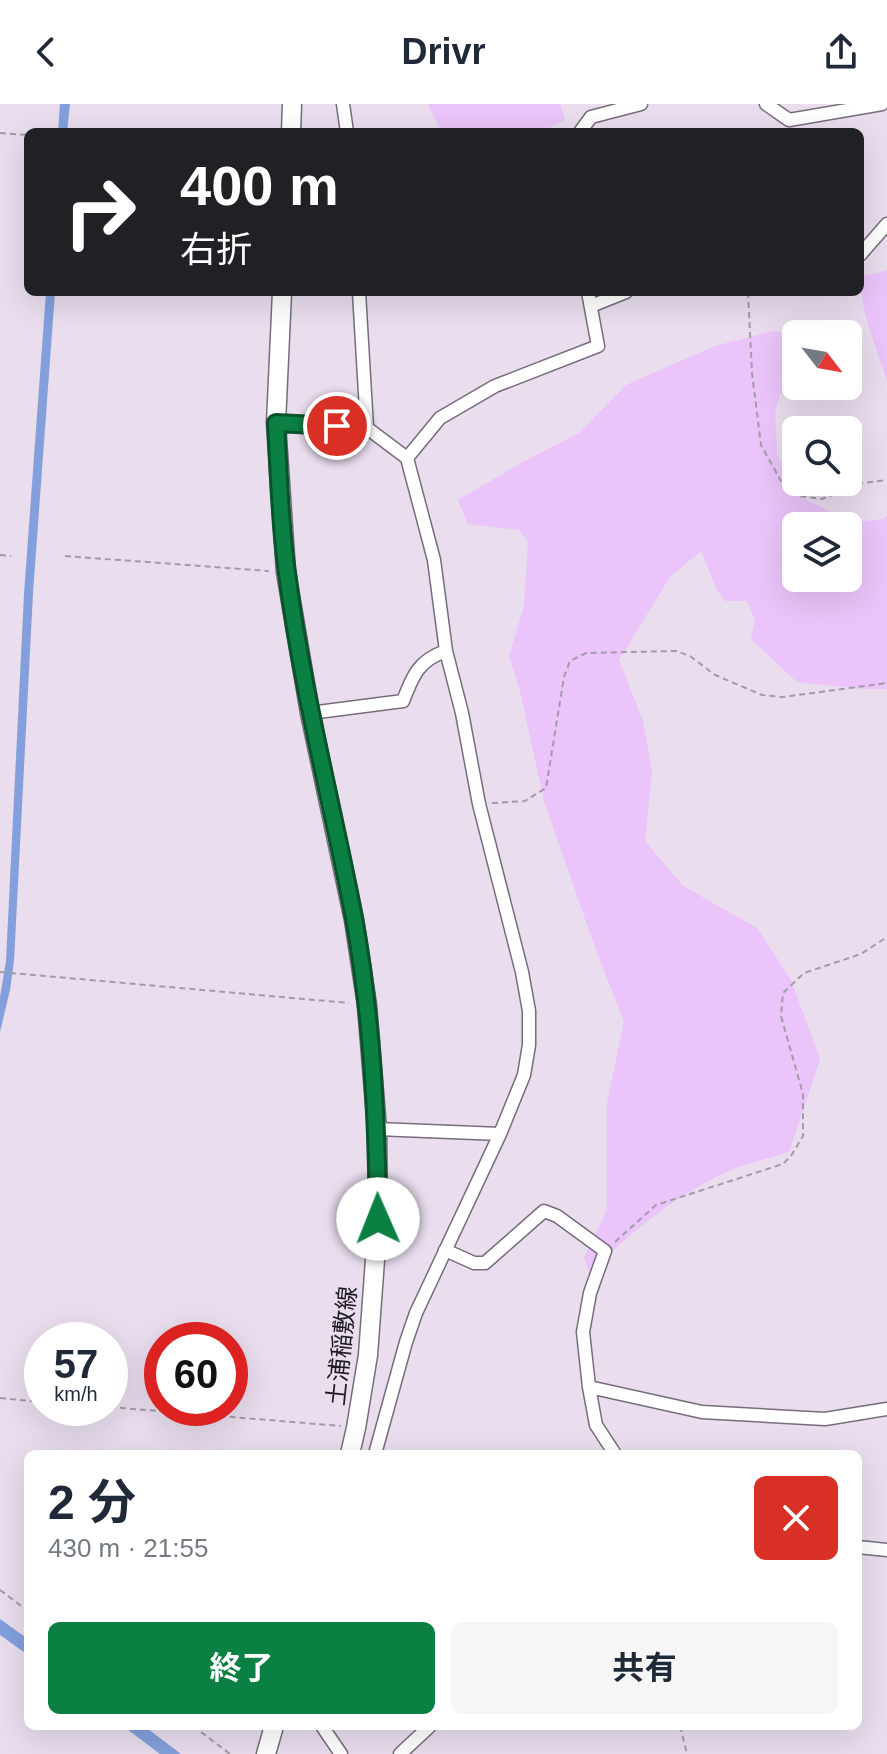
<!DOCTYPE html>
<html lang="ja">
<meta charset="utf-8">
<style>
body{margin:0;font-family:Arial,"Noto Sans JP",sans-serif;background:#f6f6f7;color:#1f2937;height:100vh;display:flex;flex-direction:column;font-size:30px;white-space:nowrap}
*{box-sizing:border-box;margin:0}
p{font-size:26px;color:#747a83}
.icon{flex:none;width:44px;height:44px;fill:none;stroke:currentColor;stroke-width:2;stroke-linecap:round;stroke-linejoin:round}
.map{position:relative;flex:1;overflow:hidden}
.drawer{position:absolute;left:24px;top:1346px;width:838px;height:280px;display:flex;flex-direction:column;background:#fff;border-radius:12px;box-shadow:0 8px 32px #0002}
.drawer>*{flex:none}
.banner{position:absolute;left:24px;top:24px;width:840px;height:168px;border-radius:12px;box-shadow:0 8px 32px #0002;background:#202124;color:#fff;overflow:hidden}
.needle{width:52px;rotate:121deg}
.fabs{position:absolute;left:782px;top:216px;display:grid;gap:16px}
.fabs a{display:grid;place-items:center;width:80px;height:80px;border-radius:12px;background:#fff;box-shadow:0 8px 32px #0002;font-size:40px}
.speed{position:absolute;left:24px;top:1218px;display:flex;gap:16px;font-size:40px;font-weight:700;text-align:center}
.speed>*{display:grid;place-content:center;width:104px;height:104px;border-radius:50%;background:#fff;box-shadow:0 8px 32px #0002;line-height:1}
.speed small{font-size:20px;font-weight:400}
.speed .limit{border:12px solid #d22;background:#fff;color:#111}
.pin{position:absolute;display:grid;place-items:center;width:68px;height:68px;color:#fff;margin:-34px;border:4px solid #fff;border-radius:50%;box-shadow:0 2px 8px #0007}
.me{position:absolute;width:88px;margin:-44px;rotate:359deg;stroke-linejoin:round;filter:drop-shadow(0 0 6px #0008)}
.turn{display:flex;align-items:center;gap:28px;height:168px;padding:0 24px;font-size:36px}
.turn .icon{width:104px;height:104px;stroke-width:2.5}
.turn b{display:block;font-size:56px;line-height:68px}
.round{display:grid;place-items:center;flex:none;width:84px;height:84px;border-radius:12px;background:#f6f6f7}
.head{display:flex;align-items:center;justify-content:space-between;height:136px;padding:0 24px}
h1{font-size:48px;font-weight:700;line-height:60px}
.primary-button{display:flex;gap:16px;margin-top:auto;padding:16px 24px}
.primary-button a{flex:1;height:92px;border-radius:12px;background:#0b8043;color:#fff;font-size:32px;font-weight:700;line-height:92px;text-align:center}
.primary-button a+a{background:#f6f6f7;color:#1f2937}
header{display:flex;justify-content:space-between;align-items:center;height:104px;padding:0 24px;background:#fff;font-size:36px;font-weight:700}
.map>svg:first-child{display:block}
.green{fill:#eac4fa;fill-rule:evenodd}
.water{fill:#83a0dc}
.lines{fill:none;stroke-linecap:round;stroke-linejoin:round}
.minor-casing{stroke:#776c7c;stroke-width:15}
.primary-casing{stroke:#776c7c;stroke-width:21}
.path{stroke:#a49ba8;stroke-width:2;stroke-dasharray:6 4;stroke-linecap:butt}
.minor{stroke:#fff;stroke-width:12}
.primary{stroke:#fff;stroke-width:18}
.route-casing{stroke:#07532c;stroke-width:20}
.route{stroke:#0b8043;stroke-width:14}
.labels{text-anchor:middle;stroke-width:8;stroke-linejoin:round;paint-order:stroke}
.street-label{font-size:24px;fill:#201b22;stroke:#e9ddee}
</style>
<header><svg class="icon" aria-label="back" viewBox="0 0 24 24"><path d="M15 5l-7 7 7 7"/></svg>Drivr<svg class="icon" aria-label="share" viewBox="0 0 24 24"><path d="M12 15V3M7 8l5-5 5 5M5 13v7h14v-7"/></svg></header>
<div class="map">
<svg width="887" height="1650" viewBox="0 0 887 1650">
<rect width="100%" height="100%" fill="#e9ddee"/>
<!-- green -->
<path class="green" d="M428,0h132l5,16 -24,12h-76l-25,-3z
M887,167v111c-10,-35 -27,-70 -27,-106z
M774,227l22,5v50h6l-22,8 -5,18 2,43 21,41 54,26 32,-3 3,-4v174h-25l-65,-7 -46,-43 4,-19 -8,-19h-22l-8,-11 -16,-39 -31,26 -51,83 24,61 9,51 -7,69 38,45 74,42 34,52 29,79 -31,93c-21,7 -45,11 -65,21 -50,24 -97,61 -134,101l-6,-17 23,-47v-107l17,-82 -27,-68 -53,-152 -24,-110 -11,-35 15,-50 4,-64 -9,-12 -51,-6 -10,-24 63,-37 58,-30 47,-48 89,-39zM796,422h52v52h-52z"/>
<!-- water -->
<path class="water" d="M60,0h10l-3,28h-9z
M46,188h9l-22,301 -19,368 -4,29 -10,42v-35l6,-36 18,-367z
M0,1515l28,20v16l-28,-20z
M123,1622h21l37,28h-21z"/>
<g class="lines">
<defs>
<path id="minor" d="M343,0l4,28
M766,0l23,16 93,-16
M580,28l11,-15 50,-13
M860,151l27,-31
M359,188l8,136 40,30 27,102 12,91 16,62 17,91 43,168 7,39v34l-5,30 -24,59 -84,179 -10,29 -31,112
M591,202l35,-14
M276,319l91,5
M407,354l33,-40 55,-32 103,-40 -10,-54
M310,609l93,-12c10,-26 16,-41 43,-50
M377,1025l123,5
M445,1146l29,13h11l59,-52 13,5 48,35 -15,42 -7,39 6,55 113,25 123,7 62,-10
M589,1283l7,38 19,29
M858,1443l29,3
M322,1622l19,28
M400,1650l30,-28"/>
<path id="primary" d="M291,28l1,-28
M282,188l-6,131 10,149 24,141 44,207 13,85 10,124 1,90 -10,136 -12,73 -6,26
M266,1650l8,-28"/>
</defs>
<!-- minor casing -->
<use href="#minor" class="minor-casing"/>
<!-- primary casing -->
<use href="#primary" class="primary-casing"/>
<!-- path -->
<path class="path" d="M0,29l28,2
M748,188l4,81 9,72 21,38 16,13 24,3 41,-16 24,-3
M0,451l11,1
M65,452l204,15
M492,699l33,-2 21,-13 18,-111 6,-16 16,-8 90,-2 14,5 25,19 47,20 21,2 104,-14
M0,868l349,31
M615,1138l41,-37 127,-41 8,-8 12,-20v-42l-22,-78 2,-23 21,-20 57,-19 26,-17
M0,1294l42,4
M110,1303l231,19
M0,1486l28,21
M193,1622l37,28
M680,1622l7,28"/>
<!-- minor -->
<use href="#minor" class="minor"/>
<!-- primary -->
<use href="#primary" class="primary"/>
</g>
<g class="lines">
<defs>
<path id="route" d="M337,322l-61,-3c3,50 4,101 11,150 15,117 45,230 67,345 18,99 23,200 24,301"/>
</defs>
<!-- route casing -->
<use href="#route" class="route-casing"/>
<!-- route -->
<use href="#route" class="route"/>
</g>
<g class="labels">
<!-- street labels -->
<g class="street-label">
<text transform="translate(342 1242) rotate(-84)" y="8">土浦稲敷線</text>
</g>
</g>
</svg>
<div class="fabs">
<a><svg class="needle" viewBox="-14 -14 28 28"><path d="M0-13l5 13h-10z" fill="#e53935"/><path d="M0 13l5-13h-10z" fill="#747a83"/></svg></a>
<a><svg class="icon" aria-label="search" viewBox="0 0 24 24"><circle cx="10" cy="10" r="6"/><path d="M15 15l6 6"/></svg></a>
<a><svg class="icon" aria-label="layers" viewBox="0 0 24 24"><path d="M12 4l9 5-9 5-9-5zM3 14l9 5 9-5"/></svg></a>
</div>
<div class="speed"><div>57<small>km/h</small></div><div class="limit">60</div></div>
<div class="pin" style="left:337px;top:322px;background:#d93025"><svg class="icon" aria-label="arrive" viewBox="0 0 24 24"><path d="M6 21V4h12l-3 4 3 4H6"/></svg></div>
<svg class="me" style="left:378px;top:1115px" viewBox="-20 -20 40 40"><circle r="19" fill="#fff"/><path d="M0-13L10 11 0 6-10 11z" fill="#0b8043"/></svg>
<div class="banner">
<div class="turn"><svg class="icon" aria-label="right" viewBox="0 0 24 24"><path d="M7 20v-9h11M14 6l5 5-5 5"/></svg><div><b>400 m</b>右折</div></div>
</div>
<section class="drawer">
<div class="head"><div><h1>2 分</h1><p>430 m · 21:55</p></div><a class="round" style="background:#d93025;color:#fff"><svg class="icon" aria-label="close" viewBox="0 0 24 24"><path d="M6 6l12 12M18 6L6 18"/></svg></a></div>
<div class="primary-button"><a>終了</a><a>共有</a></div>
</section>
</div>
